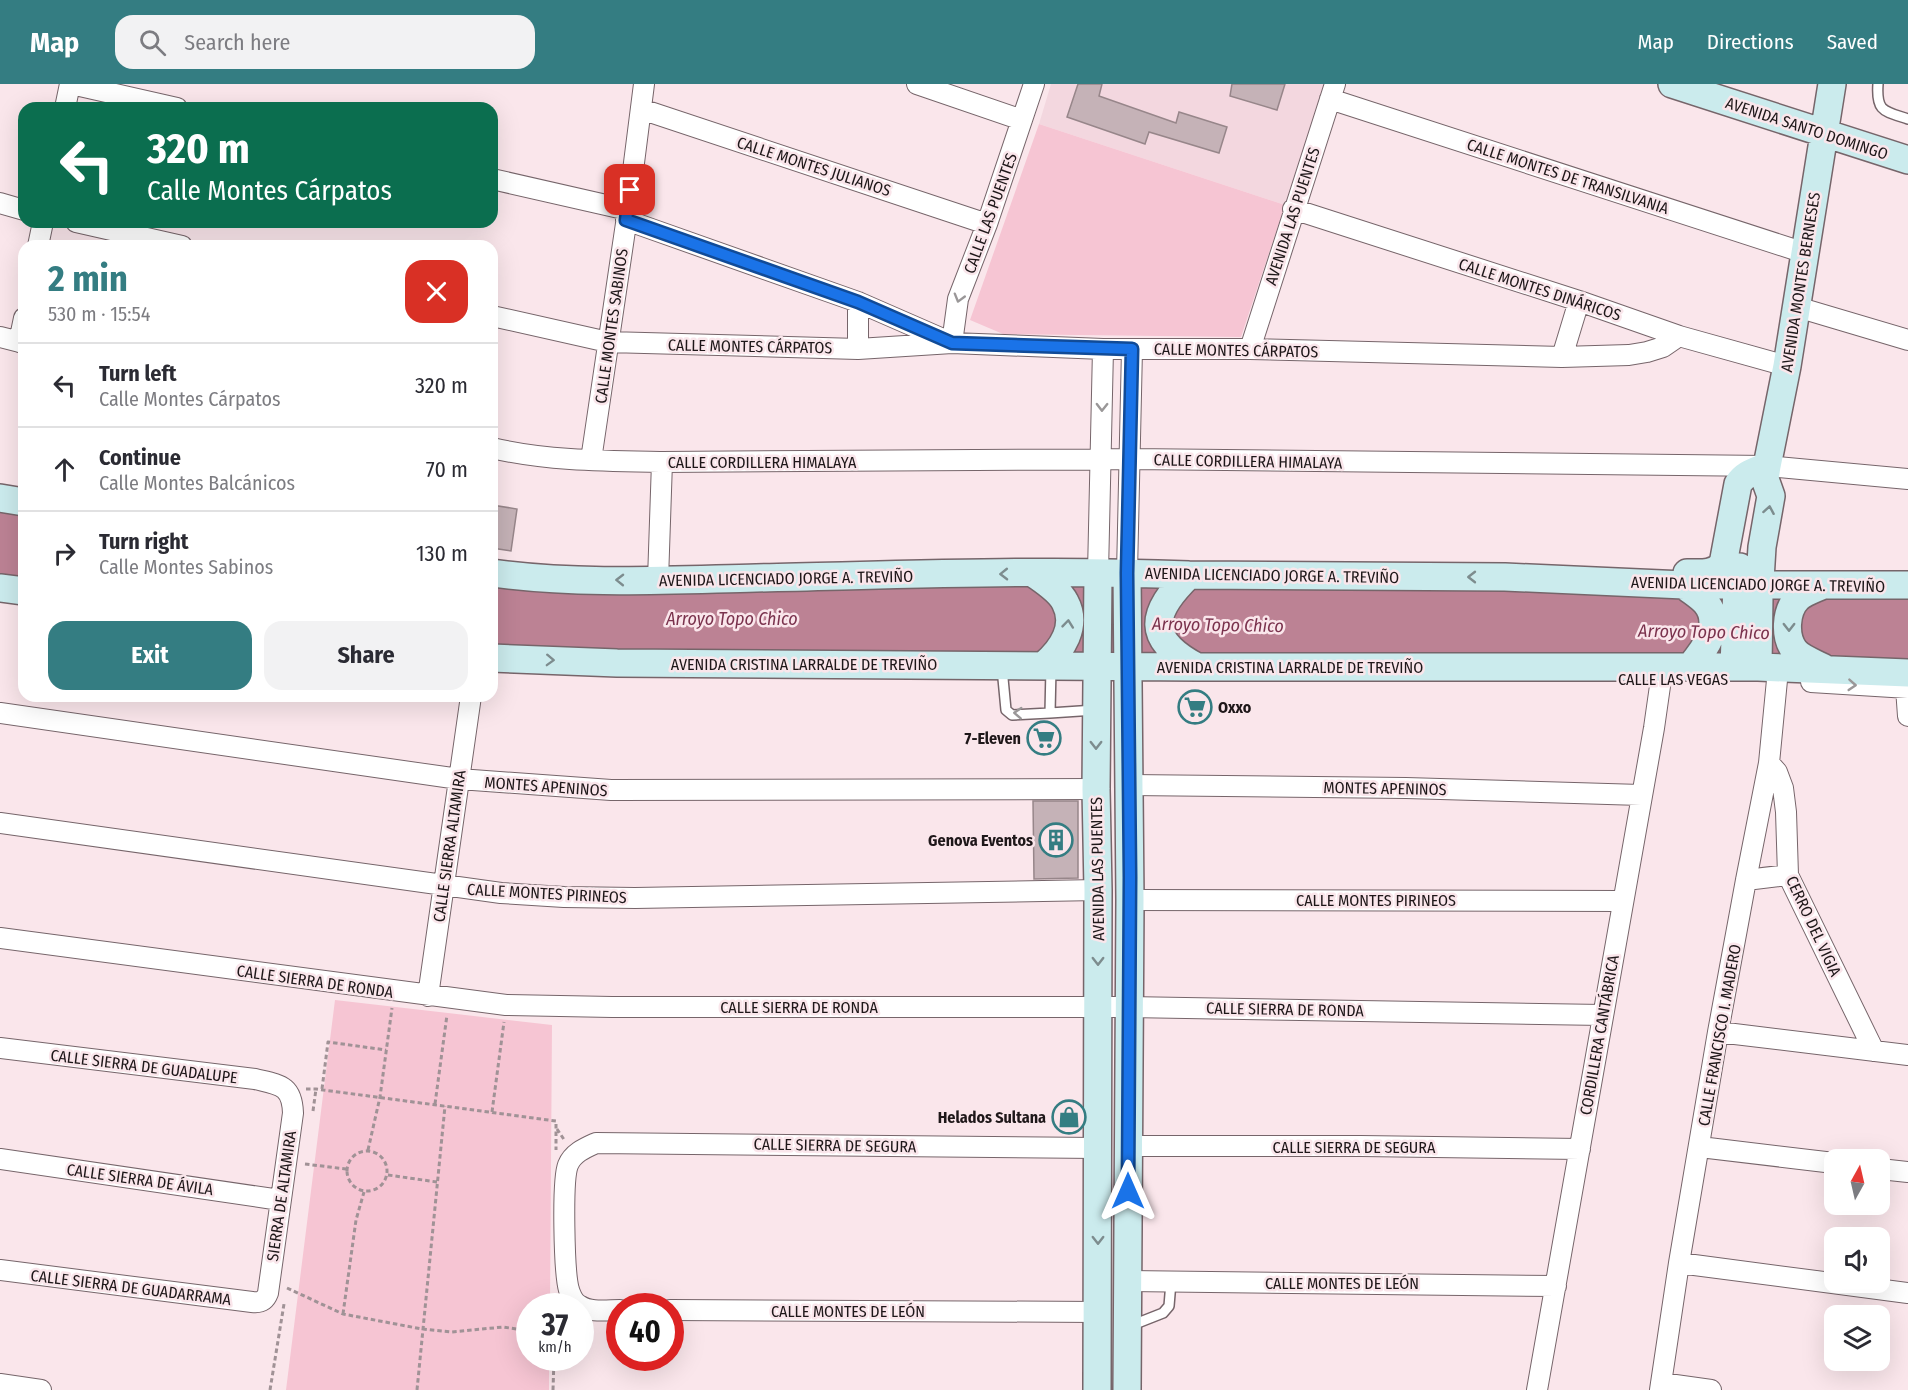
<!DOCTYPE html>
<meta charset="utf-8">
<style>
body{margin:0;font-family:"Fira Sans Condensed",sans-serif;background:#f2f2f3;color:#2b2b33;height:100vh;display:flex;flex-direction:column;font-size:22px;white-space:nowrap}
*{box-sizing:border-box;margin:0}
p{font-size:20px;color:#7c7c81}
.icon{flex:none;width:33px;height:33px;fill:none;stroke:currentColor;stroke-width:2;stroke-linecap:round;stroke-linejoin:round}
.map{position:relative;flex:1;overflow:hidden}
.sheet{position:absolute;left:18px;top:156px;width:480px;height:462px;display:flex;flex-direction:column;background:#fff;border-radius:18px;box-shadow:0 6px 24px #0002}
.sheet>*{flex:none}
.top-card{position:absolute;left:18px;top:18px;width:480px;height:126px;border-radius:18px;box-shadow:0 6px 24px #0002;background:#0b6e4f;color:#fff;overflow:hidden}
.needle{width:39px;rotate:8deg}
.controls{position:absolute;left:1824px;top:1065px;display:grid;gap:12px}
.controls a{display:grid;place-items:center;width:66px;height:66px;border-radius:12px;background:#fff;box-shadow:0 6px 24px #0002;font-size:30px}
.speed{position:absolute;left:516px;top:1209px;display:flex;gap:12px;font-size:30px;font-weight:700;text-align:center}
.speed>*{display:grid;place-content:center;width:78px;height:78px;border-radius:50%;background:#fff;box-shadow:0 6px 24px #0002;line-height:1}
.speed small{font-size:15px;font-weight:400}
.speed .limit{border:9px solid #d22;background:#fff;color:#111}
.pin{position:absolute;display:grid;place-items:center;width:51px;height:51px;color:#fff;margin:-26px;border-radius:12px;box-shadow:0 3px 9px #0006}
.me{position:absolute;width:66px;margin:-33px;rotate:0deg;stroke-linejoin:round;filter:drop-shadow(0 0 4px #0008)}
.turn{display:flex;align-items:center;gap:21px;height:126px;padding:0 30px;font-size:27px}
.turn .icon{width:78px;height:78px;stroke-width:2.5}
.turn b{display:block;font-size:42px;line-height:51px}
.round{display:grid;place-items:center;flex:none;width:63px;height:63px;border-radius:18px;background:#f2f2f3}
.overview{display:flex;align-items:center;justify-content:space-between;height:102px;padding:0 30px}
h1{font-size:36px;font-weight:700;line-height:45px;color:#347d82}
.cta{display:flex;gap:12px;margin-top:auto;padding:12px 30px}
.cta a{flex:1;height:69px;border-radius:18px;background:#347d82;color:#fff;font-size:24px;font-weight:700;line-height:69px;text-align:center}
.cta a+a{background:#f2f2f3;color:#2b2b33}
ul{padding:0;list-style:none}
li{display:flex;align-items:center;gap:18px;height:84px;padding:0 30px;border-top:2px solid #e1e1e2}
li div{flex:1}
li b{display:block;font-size:22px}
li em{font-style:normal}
header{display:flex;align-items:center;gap:36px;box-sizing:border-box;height:84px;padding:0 30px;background:#347d82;color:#fff}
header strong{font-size:28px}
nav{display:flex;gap:33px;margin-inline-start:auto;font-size:21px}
.search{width:420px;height:54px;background:#f2f2f3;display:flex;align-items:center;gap:15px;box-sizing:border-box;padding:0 21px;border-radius:18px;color:#7c7c81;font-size:22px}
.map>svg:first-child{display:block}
.built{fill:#f3d7df}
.green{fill:#f6c5d3}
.water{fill:#bc8294}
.building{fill:#c5b2b7;stroke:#97868a;stroke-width:1.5}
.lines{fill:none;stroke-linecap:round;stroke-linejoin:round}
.lane-casing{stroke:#76656a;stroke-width:12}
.street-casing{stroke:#76656a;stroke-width:22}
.secondary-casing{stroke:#76656a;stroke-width:30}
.path{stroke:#a09296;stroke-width:3;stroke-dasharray:4.5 3;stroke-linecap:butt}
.lane{stroke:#fff;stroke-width:9}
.street{stroke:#fff;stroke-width:20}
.secondary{stroke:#cbebed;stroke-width:27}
.oneway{stroke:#9a9798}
.oneway2{stroke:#7d8c8e}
.route-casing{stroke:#114b97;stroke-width:15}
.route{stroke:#1a73e8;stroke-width:10}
.labels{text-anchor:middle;stroke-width:5;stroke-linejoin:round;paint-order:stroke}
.street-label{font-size:16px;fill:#1e1719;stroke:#fae6eb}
.poi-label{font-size:16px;font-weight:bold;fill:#1e1719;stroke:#fae6eb;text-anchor:end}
.water-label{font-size:18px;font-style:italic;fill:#7a324d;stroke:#fae6eb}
</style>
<header>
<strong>Map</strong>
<div class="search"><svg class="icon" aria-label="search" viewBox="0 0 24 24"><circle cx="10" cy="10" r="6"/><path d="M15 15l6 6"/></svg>Search here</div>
<nav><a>Map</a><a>Directions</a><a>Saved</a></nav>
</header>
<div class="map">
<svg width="1908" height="1306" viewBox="0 0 1908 1306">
<rect width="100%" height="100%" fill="#fae6eb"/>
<!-- built -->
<path class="built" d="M1051,0h273l-39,121 -246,-81z"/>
<!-- green -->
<path class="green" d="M1039,40l246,81 -44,132 -238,-3 -33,-14z
M335,916l217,25 -2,281h-20v52h19v32h-263z"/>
<!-- water -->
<path class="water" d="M0,414l24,4v89l-24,-3z
M492,489l1416,12v88l-1416,-15z"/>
<!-- building -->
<path class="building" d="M1078,0h24l-3,12 77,27 3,-11 48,15 -8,26 -70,-21 -4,12 -78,-27z
M1232,0h53l-8,26 -47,-14z
M492,421l25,4 -6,42 -19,-3z
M1033,717h45v77l-44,1z"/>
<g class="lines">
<defs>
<path id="lane" d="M1878,0c-2,28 6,27 30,35
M1002,584l4,42 6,5 38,-2 1,-45
M1050,629l45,-3
M1130,1242l33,-13 6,-7 2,-24"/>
<path id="street" d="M71,0l106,24
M917,0l105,36
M1330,15l475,154
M65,24l5,-24
M641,25l346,115
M492,95l136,31
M0,119l24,7
M1293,125l286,92 100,35 108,30
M626,136l232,82 94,41 6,-44 29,-75 47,-140
M76,138l106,24
M38,162l5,-24
M858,218v47
M1797,223l111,33
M492,232l116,26 250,7 94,-6 151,6h147l312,8 67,-2 18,-3 16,-5 16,-11
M0,253l24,6
M19,258l5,-24
M1250,265l85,-265
M1562,273l17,-56
M492,364c55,13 113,13 170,14l469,-3 636,7 141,13
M591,376l37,-250 16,-126
M1098,489l5,-224
M1127,489l5,-224
M658,496l4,-118
M1811,598l97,6
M1906,604l2,28
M0,629l459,66 152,11 485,-1
M1769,679l8,9 6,16 3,24 2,63 86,176
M1130,701l276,3 235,7
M0,739l501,70 63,4 71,1 463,-8
M1746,796l42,-5
M1130,816l492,1
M0,854l506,67 106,2h516l475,8
M428,912l43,-300
M1718,948l190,23
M0,964l255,31c25,6 37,6 38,34l-25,180c-3,8 -8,10 -16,9l-252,-32
M1128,1062h233l219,3
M1700,1063l134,16
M0,1075l280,41
M1880,1085l28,3
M1679,1179l229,30
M1128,1197l428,5
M620,1226c-13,0 -30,3 -41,-5 -6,-3 -8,-9 -10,-15 -5,-17 -7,-110 -1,-125 5,-12 17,-17 28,-22l502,5
M670,1226l428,2
M1661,1299l50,7
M0,1300l41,6
M1537,1306l117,-662 7,-49
M1660,1306l19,-127 39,-231 28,-152 23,-117 8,-83"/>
<path id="secondary" d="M1672,0l236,76
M0,414l24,4
M492,489c87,12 176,7 264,5 144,-3 289,-9 433,-3l316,2 179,8h224
M1033,489c11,8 26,17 32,29 13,24 -3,48 -21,63
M1687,489c14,0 26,2 36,-9l15,-80c7,-11 18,-13 29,-18
M1189,491c-39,38 -44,64 8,92
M1684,501c7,6 16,11 22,18 18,22 -2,47 -16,64
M1823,501c-8,4 -18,7 -25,13 -13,13 -14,39 -3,53 7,8 20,12 29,17
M0,504l24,3
M492,574l125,5 580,4h561l150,6
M1734,583l3,-83 3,-17
M1758,583l1,-71 3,-49 9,-51 -6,-17 2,-13 20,-100 45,-282
M1097,1306l1,-500 -2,-101 2,-216
M1127,1306l3,-490 -3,-327"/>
</defs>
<!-- lane casing -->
<use href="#lane" class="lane-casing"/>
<!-- street casing -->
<use href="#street" class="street-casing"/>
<!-- secondary casing -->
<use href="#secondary" class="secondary-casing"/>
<!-- path -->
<path class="path" d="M306,1005h10l240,32v29
M322,1005l6,-47 58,8
M435,1020l12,-89
M313,1027l3,-22
M492,1028l12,-90
M557,1045l8,12
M368,1066l12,-53 12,-89
M347 1087a20 20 0 1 1 40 0a20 20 0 1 1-40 0Z
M305,1080l41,5
M388,1091l49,7
M287,1204l56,26 79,15 30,3 51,-5 27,4
M343,1230l13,-94 8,-28
M270,1306l14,-86
M417,1306l28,-284
M553,1306l1,-32"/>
<!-- lane -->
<use href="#lane" class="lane"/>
<!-- street -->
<use href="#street" class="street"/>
<!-- secondary -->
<use href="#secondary" class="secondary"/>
</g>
<!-- one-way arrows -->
<defs><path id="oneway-chevron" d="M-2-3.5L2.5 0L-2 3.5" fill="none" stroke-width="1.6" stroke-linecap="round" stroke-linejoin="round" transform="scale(1.5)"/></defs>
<g class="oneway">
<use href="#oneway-chevron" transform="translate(959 214) rotate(106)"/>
<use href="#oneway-chevron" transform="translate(1102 323) rotate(91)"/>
<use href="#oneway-chevron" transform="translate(1852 601) rotate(4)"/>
<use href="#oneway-chevron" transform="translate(1018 629) rotate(-177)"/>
</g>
<g class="oneway2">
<use href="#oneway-chevron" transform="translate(1769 426) rotate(-80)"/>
<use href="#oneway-chevron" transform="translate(1004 490) rotate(179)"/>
<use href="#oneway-chevron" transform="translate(1472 493) rotate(-180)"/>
<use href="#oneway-chevron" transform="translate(620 496) rotate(-179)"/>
<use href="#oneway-chevron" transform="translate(1068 540) rotate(-84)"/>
<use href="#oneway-chevron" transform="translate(1789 543) rotate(90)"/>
<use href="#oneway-chevron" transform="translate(550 576) rotate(2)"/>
<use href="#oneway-chevron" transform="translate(1096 661) rotate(90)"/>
<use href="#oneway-chevron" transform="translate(1098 877) rotate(90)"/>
<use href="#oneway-chevron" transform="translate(1098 1156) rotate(90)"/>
</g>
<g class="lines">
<defs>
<path id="route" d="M630,106l-4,30 232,82 94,41 180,6 -5,224 3,304 -2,314"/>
</defs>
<!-- route casing -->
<use href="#route" class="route-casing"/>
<!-- route -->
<use href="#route" class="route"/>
</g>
<!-- icons -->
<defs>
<symbol id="supermarket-ring" viewBox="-11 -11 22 22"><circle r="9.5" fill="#fae6eb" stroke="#347d82" stroke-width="1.5"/><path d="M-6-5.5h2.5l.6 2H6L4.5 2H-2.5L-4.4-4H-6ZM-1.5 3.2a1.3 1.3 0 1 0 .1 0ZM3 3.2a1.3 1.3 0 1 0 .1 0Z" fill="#347d82"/></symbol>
<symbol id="building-ring" viewBox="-11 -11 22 22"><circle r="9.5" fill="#fae6eb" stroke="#347d82" stroke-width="1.5"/><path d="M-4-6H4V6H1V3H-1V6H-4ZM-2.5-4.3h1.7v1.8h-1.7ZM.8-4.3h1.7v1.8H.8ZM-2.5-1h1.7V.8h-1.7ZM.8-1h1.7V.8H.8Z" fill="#347d82"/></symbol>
<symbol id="shop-ring" viewBox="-11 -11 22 22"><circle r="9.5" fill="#fae6eb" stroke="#347d82" stroke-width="1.5"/><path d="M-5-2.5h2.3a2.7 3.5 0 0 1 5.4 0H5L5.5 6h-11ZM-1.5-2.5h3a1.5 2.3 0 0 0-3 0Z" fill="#347d82"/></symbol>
</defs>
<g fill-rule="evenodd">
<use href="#supermarket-ring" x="1176" y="604" width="38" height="38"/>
<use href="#supermarket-ring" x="1025" y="635" width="38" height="38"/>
<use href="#building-ring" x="1037" y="737" width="38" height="38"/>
<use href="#shop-ring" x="1050" y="1014" width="38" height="38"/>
</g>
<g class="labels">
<!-- street labels -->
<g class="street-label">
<text transform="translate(1807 44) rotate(18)" y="6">AVENIDA SANTO DOMINGO</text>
<text transform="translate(814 82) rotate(18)" y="6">CALLE MONTES JULIANOS</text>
<text transform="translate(1568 92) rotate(18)" y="6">CALLE MONTES DE TRANSILVANIA</text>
<text transform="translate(990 129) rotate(-70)" y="6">CALLE LAS PUENTES</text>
<text transform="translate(1292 132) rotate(-72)" y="6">AVENIDA LAS PUENTES</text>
<text transform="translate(1800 198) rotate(-81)" y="6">AVENIDA MONTES BERNESES</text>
<text transform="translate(1540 205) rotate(18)" y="6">CALLE MONTES DINÁRICOS</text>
<text transform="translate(611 242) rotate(-82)" y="6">CALLE MONTES SABINOS</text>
<text transform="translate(750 262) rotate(1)" y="6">CALLE MONTES CÁRPATOS</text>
<text transform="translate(1236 266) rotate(1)" y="6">CALLE MONTES CÁRPATOS</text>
<text transform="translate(1248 377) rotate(1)" y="6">CALLE CORDILLERA HIMALAYA</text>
<text x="762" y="384">CALLE CORDILLERA HIMALAYA</text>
<text transform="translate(1272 491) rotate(1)" y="6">AVENIDA LICENCIADO JORGE A. TREVIÑO</text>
<text transform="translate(786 494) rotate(-1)" y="6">AVENIDA LICENCIADO JORGE A. TREVIÑO</text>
<text transform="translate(1758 500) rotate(1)" y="6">AVENIDA LICENCIADO JORGE A. TREVIÑO</text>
<text x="804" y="586">AVENIDA CRISTINA LARRALDE DE TREVIÑO</text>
<text x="1290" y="589">AVENIDA CRISTINA LARRALDE DE TREVIÑO</text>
<text x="1673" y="601">CALLE LAS VEGAS</text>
<text transform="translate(546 702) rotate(4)" y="6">MONTES APENINOS</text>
<text transform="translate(1385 704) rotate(1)" y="6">MONTES APENINOS</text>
<text transform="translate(449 762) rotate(-82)" y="6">CALLE SIERRA ALTAMIRA</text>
<text transform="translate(1097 785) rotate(-91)" y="6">AVENIDA LAS PUENTES</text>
<text transform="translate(547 809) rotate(3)" y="6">CALLE MONTES PIRINEOS</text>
<text x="1376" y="822">CALLE MONTES PIRINEOS</text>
<text transform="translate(1814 842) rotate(65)" y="6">CERRO DEL VIGIA</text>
<text transform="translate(315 897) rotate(8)" y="6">CALLE SIERRA DE RONDA</text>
<text x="799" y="929">CALLE SIERRA DE RONDA</text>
<text transform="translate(1285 925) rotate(1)" y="6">CALLE SIERRA DE RONDA</text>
<text transform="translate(1599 951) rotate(-80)" y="6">CORDILLERA CANTÁBRICA</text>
<text transform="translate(1719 951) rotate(-80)" y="6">CALLE FRANCISCO I. MADERO</text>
<text transform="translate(144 982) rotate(7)" y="6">CALLE SIERRA DE GUADALUPE</text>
<text transform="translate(835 1061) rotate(1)" y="6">CALLE SIERRA DE SEGURA</text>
<text x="1354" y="1069">CALLE SIERRA DE SEGURA</text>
<text transform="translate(140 1095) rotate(8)" y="6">CALLE SIERRA DE ÁVILA</text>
<text transform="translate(281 1112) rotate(-82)" y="6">SIERRA DE ALTAMIRA</text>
<text x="1342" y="1205">CALLE MONTES DE LEÓN</text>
<text transform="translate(131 1203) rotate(7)" y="6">CALLE SIERRA DE GUADARRAMA</text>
<text x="848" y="1233">CALLE MONTES DE LEÓN</text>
</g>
<!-- poi labels -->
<g class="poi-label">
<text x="1218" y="629" text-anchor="start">Oxxo</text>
<text x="1021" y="660">7-Eleven</text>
<text x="1033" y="762">Genova Eventos</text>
<text x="1046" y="1039">Helados Sultana</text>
</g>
<!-- water labels -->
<g class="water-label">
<text x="732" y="541">Arroyo Topo Chico</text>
<text transform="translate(1218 541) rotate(1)" y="6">Arroyo Topo Chico</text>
<text transform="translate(1704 548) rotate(1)" y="6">Arroyo Topo Chico</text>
</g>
</g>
</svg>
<div class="controls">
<a><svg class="needle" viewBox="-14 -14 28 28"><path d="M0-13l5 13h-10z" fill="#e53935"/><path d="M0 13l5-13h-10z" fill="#7c7c81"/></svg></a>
<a><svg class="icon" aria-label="sound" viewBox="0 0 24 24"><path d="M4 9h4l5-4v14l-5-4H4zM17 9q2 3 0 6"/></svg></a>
<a><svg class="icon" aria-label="layers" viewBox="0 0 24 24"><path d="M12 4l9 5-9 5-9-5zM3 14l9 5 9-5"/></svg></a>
</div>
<div class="speed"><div>37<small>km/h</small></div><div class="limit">40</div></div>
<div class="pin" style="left:630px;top:106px;background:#d93025"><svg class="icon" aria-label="arrive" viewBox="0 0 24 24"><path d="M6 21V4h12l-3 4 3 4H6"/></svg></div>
<svg class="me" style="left:1128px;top:1107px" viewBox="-20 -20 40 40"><path d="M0-17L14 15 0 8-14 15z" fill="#1a73e8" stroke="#fff" stroke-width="4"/></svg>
<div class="top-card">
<div class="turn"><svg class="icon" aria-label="left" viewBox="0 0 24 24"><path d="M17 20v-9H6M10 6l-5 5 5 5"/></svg><div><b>320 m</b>Calle Montes Cárpatos</div></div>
</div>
<section class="sheet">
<div class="overview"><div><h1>2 min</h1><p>530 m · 15:54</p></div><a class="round" style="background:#d93025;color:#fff"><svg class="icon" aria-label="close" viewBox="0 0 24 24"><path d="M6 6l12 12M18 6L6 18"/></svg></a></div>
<ul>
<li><svg class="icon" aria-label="left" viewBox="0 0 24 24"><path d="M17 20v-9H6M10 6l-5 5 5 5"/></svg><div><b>Turn left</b><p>Calle Montes Cárpatos</p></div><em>320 m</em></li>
<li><svg class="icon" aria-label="ahead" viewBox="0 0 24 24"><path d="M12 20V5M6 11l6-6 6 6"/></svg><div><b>Continue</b><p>Calle Montes Balcánicos</p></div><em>70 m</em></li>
<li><svg class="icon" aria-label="right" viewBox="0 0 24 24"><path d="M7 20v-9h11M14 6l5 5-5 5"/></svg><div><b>Turn right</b><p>Calle Montes Sabinos</p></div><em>130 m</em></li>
</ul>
<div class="cta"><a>Exit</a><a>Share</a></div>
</section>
</div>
